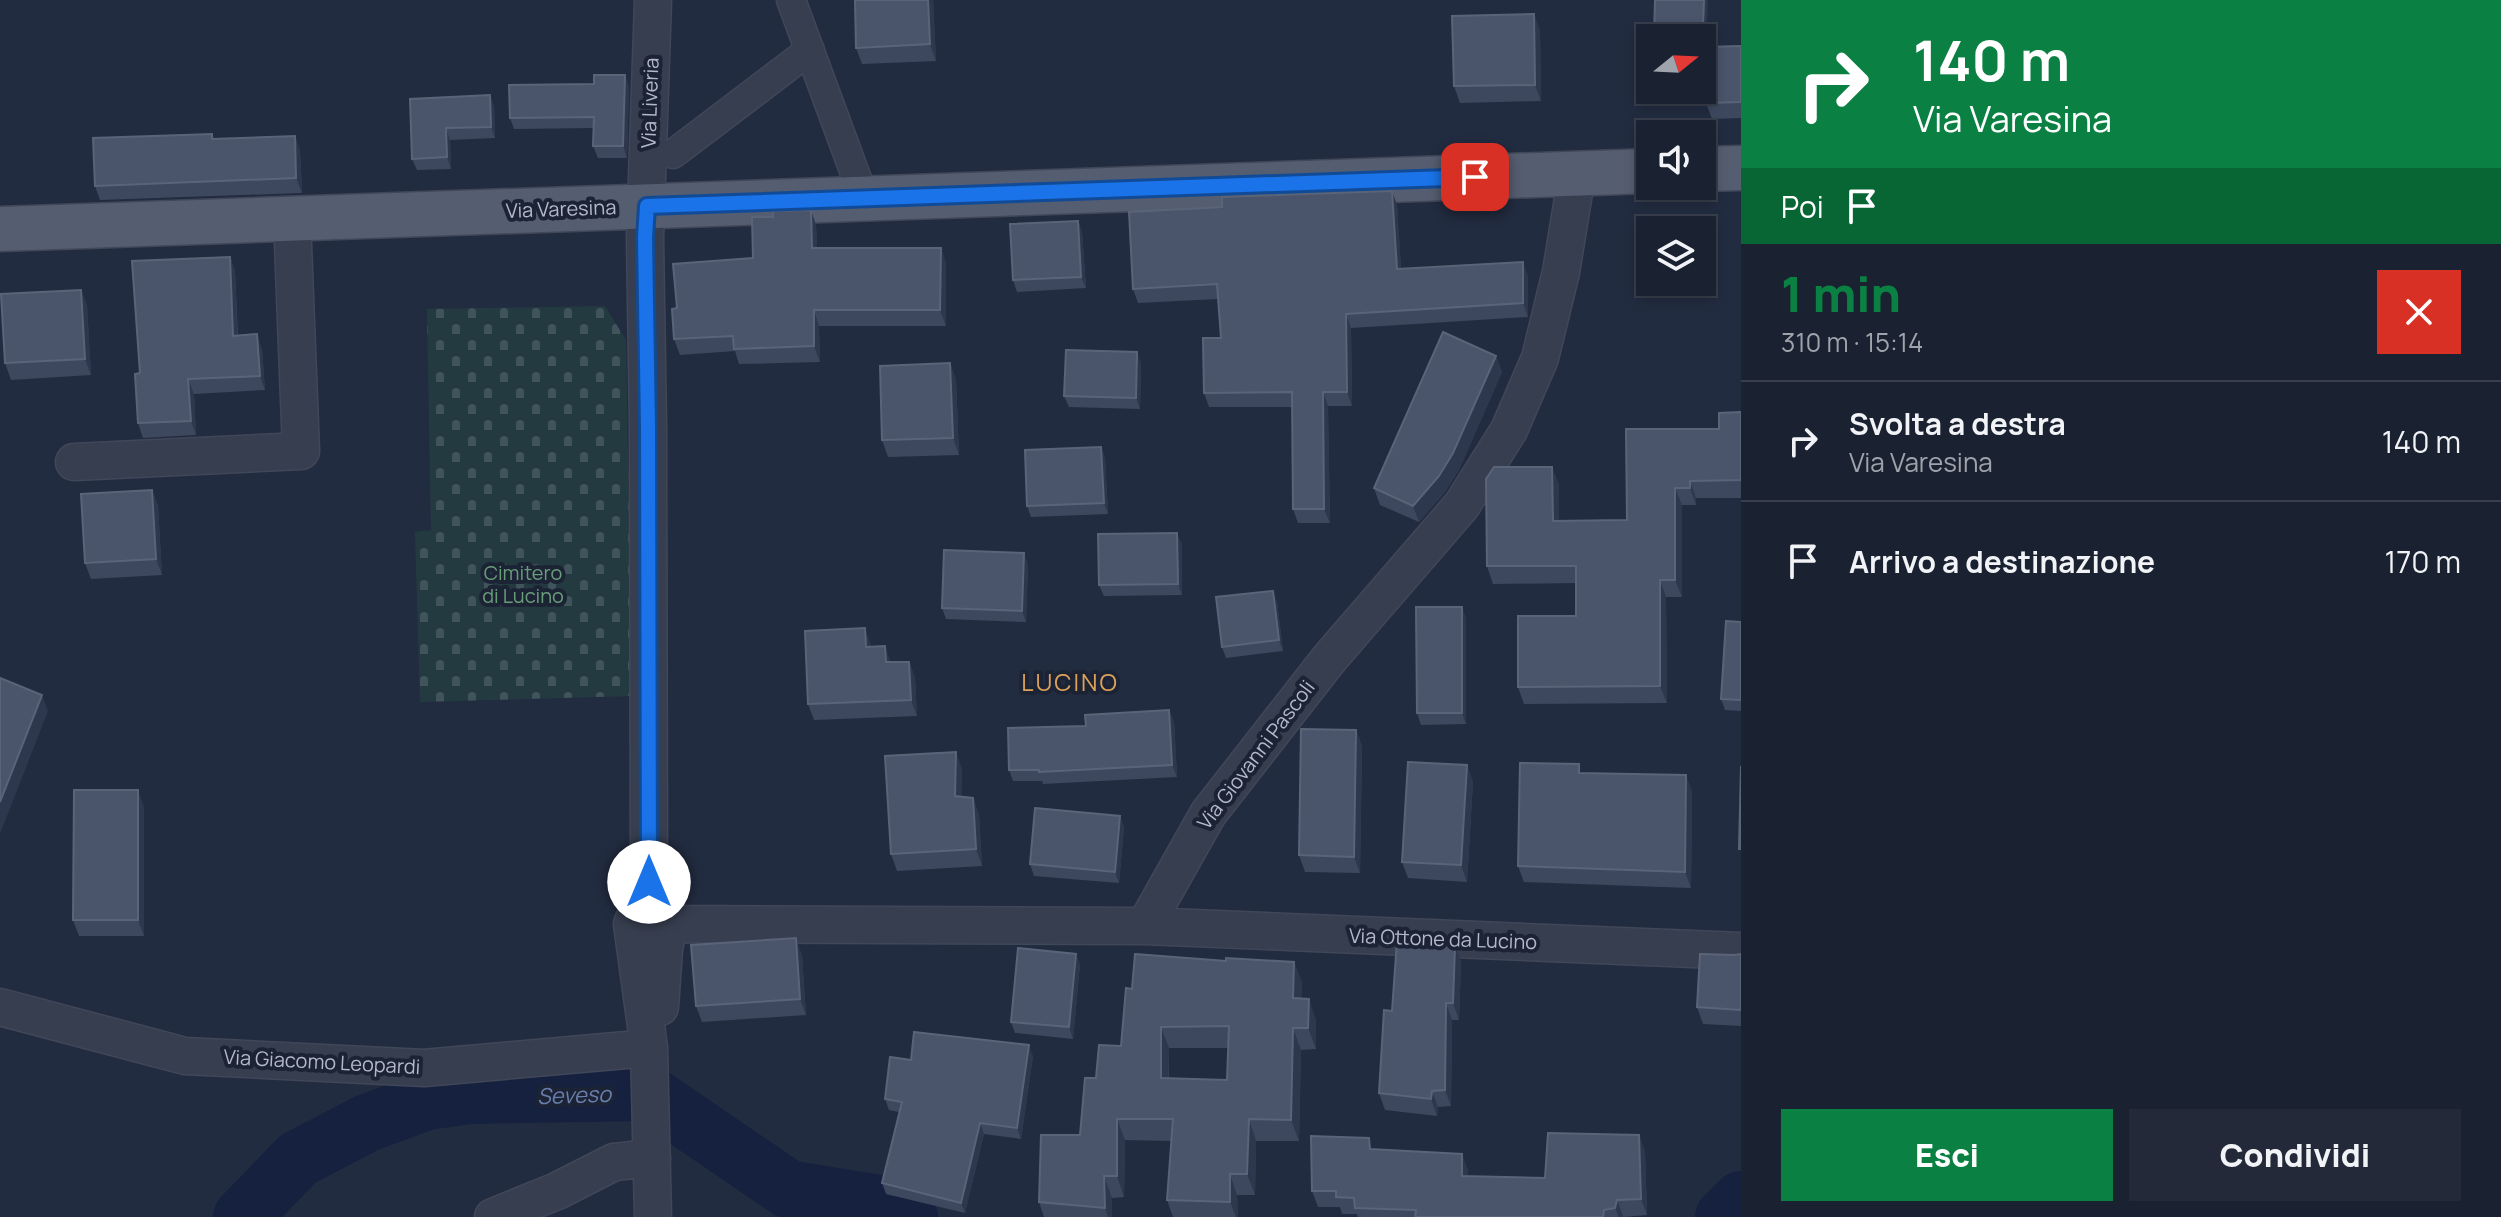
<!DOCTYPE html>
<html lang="it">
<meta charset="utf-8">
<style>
body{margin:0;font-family:Manrope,sans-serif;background:#232938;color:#f1f3f6;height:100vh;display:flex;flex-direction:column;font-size:30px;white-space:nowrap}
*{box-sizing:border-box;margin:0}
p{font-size:26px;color:#9fa3ab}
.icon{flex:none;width:44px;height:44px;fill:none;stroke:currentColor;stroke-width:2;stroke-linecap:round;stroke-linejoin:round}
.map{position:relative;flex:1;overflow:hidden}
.details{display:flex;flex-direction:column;background:#1a2130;width:760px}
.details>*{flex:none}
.guide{background:#0b8043;color:#fff;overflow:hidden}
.needle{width:52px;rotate:72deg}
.tools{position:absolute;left:1636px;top:24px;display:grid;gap:16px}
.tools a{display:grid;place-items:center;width:80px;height:80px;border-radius:0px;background:#1a2130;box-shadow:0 4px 12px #0003,0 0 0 2px #383e4c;font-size:40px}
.pin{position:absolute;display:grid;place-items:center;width:68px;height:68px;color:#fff;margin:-34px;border-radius:16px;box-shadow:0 4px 12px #0006}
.me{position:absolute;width:88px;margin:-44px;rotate:0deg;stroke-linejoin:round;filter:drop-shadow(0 0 6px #0008)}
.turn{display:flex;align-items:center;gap:28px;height:168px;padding:0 40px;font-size:36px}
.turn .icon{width:104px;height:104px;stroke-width:2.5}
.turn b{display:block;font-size:56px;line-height:68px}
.then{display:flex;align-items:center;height:76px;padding:0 40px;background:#0003;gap:16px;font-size:30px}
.round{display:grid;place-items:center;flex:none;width:84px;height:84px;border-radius:0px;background:#232938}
.summary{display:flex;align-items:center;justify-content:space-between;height:136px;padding:0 40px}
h1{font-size:48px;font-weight:800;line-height:60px;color:#0b8043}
.primary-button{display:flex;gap:16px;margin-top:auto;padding:16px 40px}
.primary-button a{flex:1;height:92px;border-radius:0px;background:#0b8043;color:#fff;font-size:32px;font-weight:800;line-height:92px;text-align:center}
.primary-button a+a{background:#232938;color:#f1f3f6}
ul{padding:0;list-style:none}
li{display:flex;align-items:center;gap:24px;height:120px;padding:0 40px;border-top:2px solid #383e4c}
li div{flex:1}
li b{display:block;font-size:30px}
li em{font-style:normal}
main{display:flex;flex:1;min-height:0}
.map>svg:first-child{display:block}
.cemetery{fill:url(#cemetery-stones)}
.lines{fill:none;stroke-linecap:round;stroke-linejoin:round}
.river{stroke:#15213e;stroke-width:58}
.pedestrian-casing{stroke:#404758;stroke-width:31}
.minor-casing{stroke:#404758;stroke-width:39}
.primary-casing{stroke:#404758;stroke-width:47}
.pedestrian{stroke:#373e4f;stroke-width:28}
.minor{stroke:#373e4f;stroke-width:36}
.primary{stroke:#555d70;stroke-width:44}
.wall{fill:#3d485e;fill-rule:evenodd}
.shaded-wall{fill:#2d374d}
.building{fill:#4a546a;stroke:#5a6479;stroke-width:2;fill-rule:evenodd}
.route-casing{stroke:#114b97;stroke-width:20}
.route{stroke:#1a73e8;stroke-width:14}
.labels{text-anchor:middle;stroke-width:8;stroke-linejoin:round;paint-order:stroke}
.street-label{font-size:20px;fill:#b3b9ca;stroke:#1c2335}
.park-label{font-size:20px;fill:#689d7a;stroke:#1c2335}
.water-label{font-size:22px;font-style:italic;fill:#697eac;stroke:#1c2335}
.quarter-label{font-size:24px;letter-spacing:2px;fill:#dca25c;stroke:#1c2335}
</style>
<main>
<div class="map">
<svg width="1741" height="1217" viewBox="0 0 1741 1217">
<defs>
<pattern id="cemetery-stones" width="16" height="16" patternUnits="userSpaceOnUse" patternTransform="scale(2)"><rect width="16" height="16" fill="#243a41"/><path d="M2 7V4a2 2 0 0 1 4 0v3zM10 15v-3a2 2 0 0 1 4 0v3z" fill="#41545b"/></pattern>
</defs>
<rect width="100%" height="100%" fill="#222c40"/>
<!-- cemetery -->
<path class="cemetery" d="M605,306l21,34 6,356 -212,6 -5,-170 16,-2 -4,-221z"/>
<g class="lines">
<!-- river -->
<path class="river" d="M242,1217l56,-58 69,-36 60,-22 42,-6 177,-3 142,97 104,17 17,11
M1724,1217l17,-17"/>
<defs>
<path id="pedestrian" d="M791,0l73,198
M673,154l137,-104"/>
<path id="minor" d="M653,0l-8,238 3,188 1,456 -17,42 17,124 4,169
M74,462l227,-11 -9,-233
M658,902l11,22 -5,25 -4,58
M669,924l476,2 63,-112 121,-155 133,-154 47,-75 31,-72 21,-86 16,-98
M1145,926l596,25
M0,1007l185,49 239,12 225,-20
M493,1217l64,-26 57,-29 38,-4"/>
<path id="primary" d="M1702,169l39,-1
M0,229l1650,-58"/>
</defs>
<!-- pedestrian casing -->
<use href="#pedestrian" class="pedestrian-casing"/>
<!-- minor casing -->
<use href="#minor" class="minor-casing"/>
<!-- primary casing -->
<use href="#primary" class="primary-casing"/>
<!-- pedestrian -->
<use href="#pedestrian" class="pedestrian"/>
<!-- minor -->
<use href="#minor" class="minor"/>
<!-- primary -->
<use href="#primary" class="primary"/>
</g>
<!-- wall -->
<path class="wall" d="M855,0h78l3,61 -74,3 -6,-16z
M1534,14l6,17 1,70 -81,2 -6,-17z
M1702,38l5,9 34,-1v72l-29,1 -6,-16 -1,-38h-3z
M625,75l4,12 -2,71h-29l-5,-12 1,-18 -80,1 -4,-11 84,-34z
M410,99l84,7 1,32 -45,2 1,29 -34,1 -5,-11z
M212,134l2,5 81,-3 5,15 2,42 -202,7 -5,-14z
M1397,205l4,64 127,7v41l-177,11 1,78h-24l2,117h-32l-5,-14 -1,-102h-83l-5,-14 17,-55 -3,-39 -80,4 -5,-14z
M1078,221l4,11 4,56 -69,4 -4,-12z
M816,225l1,23h124l5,16v62h-127l1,36 -81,2 -4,-13 -55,4 -6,-16 3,-31 76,-50z
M230,257l5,14 3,65 24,13 3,41 -71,4 2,41 -53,3 -5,-15 2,-50z
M81,290l6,16 4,69 -80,5 -6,-17z
M1496,356l6,16 -43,98 -14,22 -26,30 -39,-17 -6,-17z
M950,363l6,17 3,75 -71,2 -6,-17z
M1141,363l-1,46 -71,-2 -5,-11z
M1741,412v86h-45v7h-14v92h-16l1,106 -143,1 -6,-17 58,-71v-33l-83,1 -6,-18 72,-82v37l68,-1 92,-91z
M1101,447l4,11 3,56 -77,3 -4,-11z
M152,490l6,16 4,69 -71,4 -6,-16z
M1182,544v51l-78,1 -5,-11z
M1028,564l-2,58 -80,-3 -4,-11z
M1277,602l6,49 -57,7 -4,-11z
M1466,618v106l-45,1 -4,-12z
M1741,622v89l-16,-1 -4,-11z
M871,645v2l20,15h18l6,16 2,38 -103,4 -6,-16z
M1174,721l3,56 -134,7 -1,-3h-29l-4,-11 77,-44z
M1356,730l6,16 -2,127 -55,-1 -6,-17z
M1467,765l6,17 -6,100 -59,-4 -6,-16z
M962,768l-1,28 18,18 3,52 -85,5 -6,-17z
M1582,773l110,18 -1,97 -167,-6 -6,-16z
M144,807v129h-65l-6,-16z
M1124,827l-5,56 -85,-7 -4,-12z
M1455,946l6,16 -2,58h-7l-1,86 -13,1 -1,9 -52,-6 -6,-17 13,-82z
M1076,954l4,11 -7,74 -58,-6 -4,-11z
M1741,954v72l-38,-2 -6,-17 38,-52z
M802,955l4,60 -104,7 -6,-16z
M1226,961l68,1 8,21 -1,15 15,22v29l-15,1 -2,91h-43l-1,54h-18l1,22h-65l-6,-17 4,-59 -46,-1 -1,57 -12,1v19h-68l-5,-15 41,-67 16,-57 25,-32 11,-57zM1169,1048h59l-1,32 -58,-1z
M1033,1056l-12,83 -37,-5 -19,79 -79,-19 -4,-11 17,-71 -10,-2 -4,-11 26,-39z
M1639,1135l6,17 2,63 -24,2h-265l-1,-3h-15l-2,-7h-22l-6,-16 61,-42 95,21v6l77,2z"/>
<!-- shaded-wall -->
<path class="shaded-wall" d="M928,0h5l3,61 -6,-17z
M1704,0h4l-2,65 -4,-11z
M1534,14l6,17 1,70 -6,-16z
M625,75l4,12 -2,71 -4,-12z
M490,95l4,11 1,32 -4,-11z
M446,128l4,12 1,29 -4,-12z
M295,136l5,15 2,42 -6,-15z
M1392,191l5,14 5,78 -5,-14z
M811,210l5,15 2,39 -6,-16z
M1078,221l4,11 4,56 -5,-11z
M941,248l5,16v62l-6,-16z
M230,257l5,14 3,80 -5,-15z
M1523,262l5,14v41l-5,-14z
M81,290l6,16 4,69 -6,-16z
M814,310l5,16 1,36 -6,-16z
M1346,314l5,14 1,78 -5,-14z
M257,334l5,15 3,41 -5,-14z
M1137,352l4,11 -1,46 -4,-11z
M1496,356l6,16 -43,98 -14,22 -26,30 -6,-16z
M950,363l6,17 3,75 -6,-17z
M188,379l6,15 2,41 -5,-14z
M1323,392l5,14 2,117 -6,-14z
M1101,447l4,11 3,56 -4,-11z
M1552,467l7,17v54l-6,-17z
M1690,481l6,17v7l-6,-17z
M1675,488l7,17v92l-7,-17z
M152,490l6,16 4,69 -6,-16z
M1177,533l5,11v51l-4,-11z
M1024,553l4,11 -2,58 -4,-11z
M1660,580l6,17 1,106 -7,-17z
M1273,591l4,11 6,49 -4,-11z
M1462,607l4,11v106l-4,-11z
M865,628l6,17 1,18 -6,-16z
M885,646l6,17 -5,-1z
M909,662l6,16 2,38 -6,-16z
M42,695l6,16 -48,123v-32z
M1169,710l5,11 3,56 -5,-12z
M1356,730l6,16 -2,127 -6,-16z
M956,752l6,16 -1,44 -6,-16z
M1467,765l6,17 -6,100 -6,-17z
M1686,775l6,16 -1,97 -6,-16z
M138,790l6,17v129l-6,-16z
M973,798l6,16 3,52 -6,-17z
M1120,816l4,11 -5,56 -4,-11z
M796,938l6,17 4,60 -6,-16z
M1455,946l6,16 -2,58 -6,-17z
M1076,954l4,11 -7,74 -4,-12z
M1294,962l8,21 -1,36 -8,-21z
M1309,999l7,21v29l-8,-21z
M1446,1003l6,17 -1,86 -6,-16z
M1161,1027l8,21 -1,52 -7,-22z
M1293,1028l8,22 -2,91 -8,-21z
M1029,1045l4,11 -12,83 -4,-11z
M1432,1091l6,16 -1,9 -6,-17z
M1117,1119l8,21 -1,57 -7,-21z
M1249,1119l7,22 -1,54 -8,-21z
M980,1123l4,11 -19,79 -4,-10z
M1639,1135l6,17 2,63 -6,-16z
M1462,1154l6,16v22l-6,-16z
M1230,1174l7,21 1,22h-2l-6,-15z
M1104,1176l8,22v19h-4l-3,-9z
M1617,1200l6,16v1h-4l-4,-9z"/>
<!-- building -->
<path class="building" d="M855,0h73l2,44 -74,4z
M1655,0h49l-2,54v-16h-48z
M1534,14l1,71 -81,1 -2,-70z
M1741,46v56l-35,1 -1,-56z
M594,75h31l-2,71h-30l1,-29 -84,1 -1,-33 85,-1z
M490,95l1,32 -45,1 1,29 -35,2 -2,-60z
M212,134v5l83,-3 1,42 -201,8 -2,-48z
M1392,191l5,78 126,-7v41l-177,11 1,78h-24l1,117h-31l-1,-117 -88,1 -1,-55h18l-4,-54 -84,5 -4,-77 93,-5v-10z
M811,210l1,38h129l-1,62h-126v36l-80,3 -1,-13 -59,3 -2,-30 5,-1 -4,-44 80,-6 -1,-41h21v-6z
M1078,221l3,56 -68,3 -3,-56z
M230,257l3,79 24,-2 3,42 -72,3 3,42 -53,2 -3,-49 5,-1 -8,-112z
M81,290l4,69 -80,4 -4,-69z
M1443,332l53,24 -43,97 -14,23 -26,30 -39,-18z
M1066,350l71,2 -1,46 -72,-2z
M950,363l3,75 -71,2 -2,-74z
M1741,412v68l-51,1v7h-15v92h-15v106l-142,1v-71h58v-50h-89l-1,-87 8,-12h58l1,54 74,-1 -1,-91h93v-16z
M1101,447l3,56 -77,3 -2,-56z
M152,490l4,69 -71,4 -4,-69z
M1177,533l1,51 -79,1 -1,-51z
M944,550l80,3 -2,58 -80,-3z
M1273,591l6,49 -57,7 -6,-50z
M1416,607h46v106h-45z
M1726,621l15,1v78l-20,-1z
M865,628l1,19 19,-1 1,16h23l2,38 -103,4 -3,-73z
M0,678l42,17 -42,107z
M1169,710l3,55 -133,7v-2h-30l-1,-42 78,-2 -1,-11z
M1301,729l55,1 -2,127 -55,-2z
M956,752l-1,44 18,2 3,51 -85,5 -6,-98z
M1408,762l59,3 -6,100 -59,-3z
M1520,763l59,1v9l107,2 -1,97 -167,-6z
M1741,766v83h-2z
M74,790h64v130h-65z
M1035,808l85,8 -5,56 -85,-8z
M796,938l4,61 -104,7 -5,-61z
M1397,941l58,5 -2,57h-7l-1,87 -13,1 -1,8 -52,-6 5,-83 8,1z
M1018,948l58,6 -7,73 -58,-5z
M1135,954l91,7v-3l68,4 -1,36 16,1 -1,29h-15l-2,92 -42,-1 -2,55h-17v28l-63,-2 6,-81h-56v57h-13l1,32 -66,-6 2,-67h39l5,-57h11l3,-33 22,1 5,-58 6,1zM1229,1026l-2,54 -66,-2v-51z
M1700,954l35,1 6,-1v56l-44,-3z
M914,1032l115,13 -12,83 -37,-5 -19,80 -79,-20 20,-81 -17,-3 5,-42 21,3z
M1548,1133l91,2 2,64 -24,1 -2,8 -11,2 -1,7h-188l1,-7 -61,-2 -1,-10 -18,-1v-6h-24l-1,-55 58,2 1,11 92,5v22l83,2z"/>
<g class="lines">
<defs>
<path id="route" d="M649,882l-1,-456 -3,-188 2,-32 828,-29"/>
</defs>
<!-- route casing -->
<use href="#route" class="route-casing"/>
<!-- route -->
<use href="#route" class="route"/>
</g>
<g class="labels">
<!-- street labels -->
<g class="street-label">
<text transform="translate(650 103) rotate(-88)" y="7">Via Liveria</text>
<text transform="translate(561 209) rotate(-2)" y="7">Via Varesina</text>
<text transform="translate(1256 755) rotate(-53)" y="7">Via Giovanni Pascoli</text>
<text transform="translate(1443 939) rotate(2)" y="7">Via Ottone da Lucino</text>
<text transform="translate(322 1062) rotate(3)" y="7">Via Giacomo Leopardi</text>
</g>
<!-- park labels -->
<g class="park-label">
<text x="523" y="580">Cimitero<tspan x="523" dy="23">di Lucino</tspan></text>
</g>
<!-- water labels -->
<g class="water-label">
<text transform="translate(574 1095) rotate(-2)" y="8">Seveso</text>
</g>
<!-- quarter labels -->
<g class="quarter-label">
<text x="1070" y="691">LUCINO</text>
</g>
</g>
</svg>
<div class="tools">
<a><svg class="needle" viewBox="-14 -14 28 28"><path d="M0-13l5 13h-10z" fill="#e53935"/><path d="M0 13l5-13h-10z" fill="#9fa3ab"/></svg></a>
<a><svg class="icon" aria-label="sound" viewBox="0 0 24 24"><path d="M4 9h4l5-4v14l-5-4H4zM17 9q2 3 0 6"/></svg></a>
<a><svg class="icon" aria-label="layers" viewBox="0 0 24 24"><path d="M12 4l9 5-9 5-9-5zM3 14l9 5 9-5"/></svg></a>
</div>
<div class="pin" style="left:1475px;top:177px;background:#d93025"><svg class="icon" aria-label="arrive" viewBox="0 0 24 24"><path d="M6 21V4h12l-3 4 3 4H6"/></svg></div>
<svg class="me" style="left:649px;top:882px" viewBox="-20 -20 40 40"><circle r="19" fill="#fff"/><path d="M0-13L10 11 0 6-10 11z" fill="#1a73e8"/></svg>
</div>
<section class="details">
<div class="guide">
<div class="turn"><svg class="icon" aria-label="right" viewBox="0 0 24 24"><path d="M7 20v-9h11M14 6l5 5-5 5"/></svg><div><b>140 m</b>Via Varesina</div></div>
<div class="then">Poi<svg class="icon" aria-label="arrive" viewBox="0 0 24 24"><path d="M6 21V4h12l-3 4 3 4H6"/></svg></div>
</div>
<div class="summary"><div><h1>1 min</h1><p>310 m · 15:14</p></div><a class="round" style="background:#d93025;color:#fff"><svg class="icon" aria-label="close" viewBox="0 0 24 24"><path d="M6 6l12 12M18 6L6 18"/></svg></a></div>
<ul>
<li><svg class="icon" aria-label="right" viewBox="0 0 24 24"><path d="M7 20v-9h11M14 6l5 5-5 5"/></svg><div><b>Svolta a destra</b><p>Via Varesina</p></div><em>140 m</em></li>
<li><svg class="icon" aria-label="arrive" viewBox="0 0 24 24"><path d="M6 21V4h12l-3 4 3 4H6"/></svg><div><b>Arrivo a destinazione</b></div><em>170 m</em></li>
</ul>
<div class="primary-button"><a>Esci</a><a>Condividi</a></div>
</section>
</main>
